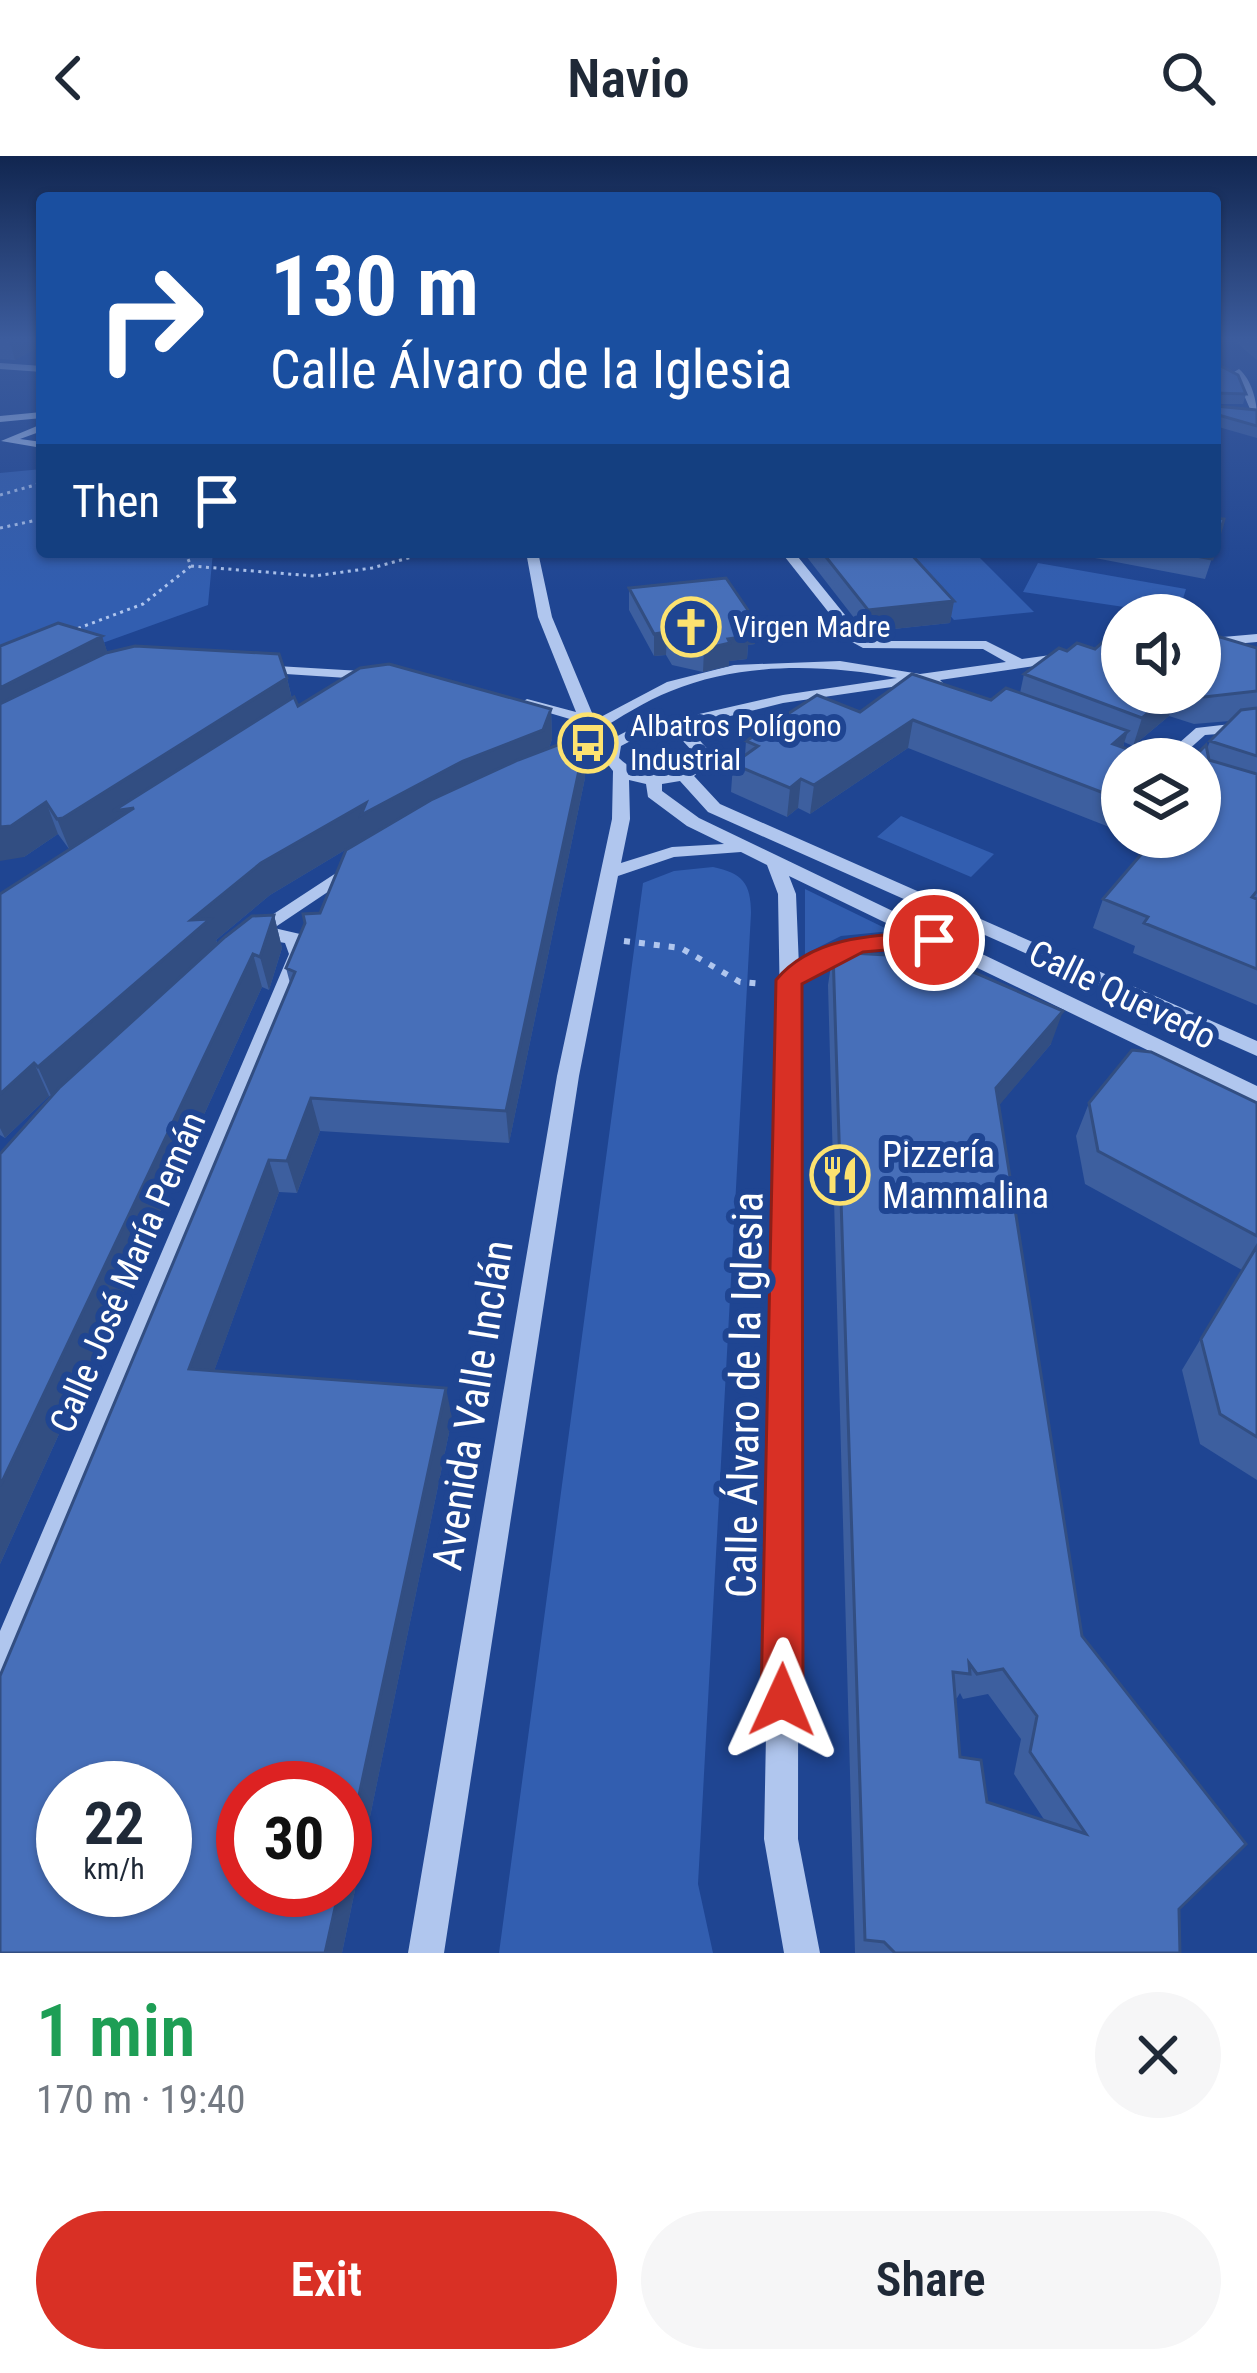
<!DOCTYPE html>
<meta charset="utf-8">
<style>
body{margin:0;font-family:"Roboto Condensed",sans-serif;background:#f6f6f7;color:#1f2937;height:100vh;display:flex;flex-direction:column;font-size:45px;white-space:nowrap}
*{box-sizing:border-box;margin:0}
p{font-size:39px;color:#747a83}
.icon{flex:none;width:66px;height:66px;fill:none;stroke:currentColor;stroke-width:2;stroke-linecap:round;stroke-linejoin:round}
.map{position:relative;height:1797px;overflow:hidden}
.panel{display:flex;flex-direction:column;background:#fff;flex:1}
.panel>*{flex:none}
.top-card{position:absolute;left:36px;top:36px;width:1185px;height:366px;border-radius:12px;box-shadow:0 3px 9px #0004;background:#1a4fa0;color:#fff;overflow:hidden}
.fabs{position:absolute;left:1101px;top:438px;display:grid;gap:24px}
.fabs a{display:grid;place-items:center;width:120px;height:120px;border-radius:50%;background:#fff;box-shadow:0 3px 9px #0004;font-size:60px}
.speed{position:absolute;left:36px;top:1605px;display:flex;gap:24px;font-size:60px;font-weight:700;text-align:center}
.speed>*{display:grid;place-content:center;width:156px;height:156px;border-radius:50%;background:#fff;box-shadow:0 3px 9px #0004;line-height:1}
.speed small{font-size:30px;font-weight:400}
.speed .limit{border:18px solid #d22;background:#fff;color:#111}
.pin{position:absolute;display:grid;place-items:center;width:102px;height:102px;color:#fff;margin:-51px;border:6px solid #fff;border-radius:50%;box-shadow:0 3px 12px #0007}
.me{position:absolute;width:132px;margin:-66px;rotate:1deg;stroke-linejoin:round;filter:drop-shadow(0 0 9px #0008)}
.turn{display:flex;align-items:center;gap:42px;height:252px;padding:0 36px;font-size:54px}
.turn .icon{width:156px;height:156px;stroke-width:2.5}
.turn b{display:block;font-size:84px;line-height:102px}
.then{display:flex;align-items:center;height:114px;padding:0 36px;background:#0003;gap:24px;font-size:45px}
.round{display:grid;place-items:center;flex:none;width:126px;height:126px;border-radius:63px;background:#f6f6f7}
.headline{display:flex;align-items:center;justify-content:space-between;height:204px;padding:0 36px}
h1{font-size:72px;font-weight:600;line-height:90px;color:#1e9e55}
.cta{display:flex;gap:24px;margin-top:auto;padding:24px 36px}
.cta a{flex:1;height:138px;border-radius:72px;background:#d93025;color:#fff;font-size:48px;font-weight:600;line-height:138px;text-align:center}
.cta a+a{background:#f6f6f7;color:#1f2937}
header{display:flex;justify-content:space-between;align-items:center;height:156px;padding:0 36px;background:#fff;font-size:54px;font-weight:600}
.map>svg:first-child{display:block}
.green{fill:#325eb0}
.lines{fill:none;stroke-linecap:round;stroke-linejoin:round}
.path-far1{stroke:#b0c6ee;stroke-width:3;stroke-dasharray:3 4.5;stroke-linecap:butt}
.path{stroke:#b0c6ee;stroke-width:6;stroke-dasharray:6 9;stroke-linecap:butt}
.minor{fill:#b0c6ee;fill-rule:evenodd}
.wall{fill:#3d5f9f;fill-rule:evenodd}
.shaded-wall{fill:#324e82}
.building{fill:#476fb9;stroke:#324e82;stroke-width:3;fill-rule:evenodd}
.route{fill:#d93025;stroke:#8d1f18;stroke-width:3}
.labels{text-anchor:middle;stroke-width:12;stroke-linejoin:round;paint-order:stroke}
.far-poi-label{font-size:30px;fill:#fff;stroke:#1f4592;text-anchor:start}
.street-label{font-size:36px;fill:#fff;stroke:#1f4592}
.poi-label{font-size:36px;fill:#fff;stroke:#1f4592;text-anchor:start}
.near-street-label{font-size:42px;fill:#fff;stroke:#1f4592}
</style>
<header><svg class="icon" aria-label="back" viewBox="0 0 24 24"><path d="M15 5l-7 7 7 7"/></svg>Navio<svg class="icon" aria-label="search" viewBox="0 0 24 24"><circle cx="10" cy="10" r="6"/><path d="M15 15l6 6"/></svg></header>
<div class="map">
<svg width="1257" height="1797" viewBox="0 0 1257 1797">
<rect width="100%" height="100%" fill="#1f4592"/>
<!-- green -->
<path class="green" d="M42,313v83h171l-5,53 -208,75v-207z
M974,396l60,60 -80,8 -55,-61z
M1038,407l148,26 -8,26 -155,-23z
M901,660l93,38 -23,23 -94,-40z
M713,711c29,6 38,16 38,46l-53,971 15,69h-214l144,-1070 31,-12z
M805,733l86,42 -50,5 -36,18z"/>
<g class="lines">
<!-- path-far1 -->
<path class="path-far1" d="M0,339l42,-12
M0,372l42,-9
M191,410l123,10 58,-8 58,-16
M71,475l72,-27 48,-38 -6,-14"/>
<!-- path -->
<path class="path" d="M624,785l57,7 59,34 23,2"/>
<!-- minor -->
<path class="minor" d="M0,207l42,3v6l-42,-3z
M1239,213c12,10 18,31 18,47l-42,-3v-6l35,2 -16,-37z
M42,256v6l-42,4v-6z
M42,268v7l-22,8 22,3v6l-41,-7z
M526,396h12l14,65 43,103 72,-38 67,-17 106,-4 80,13 86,-12 -23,-13 -120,-1 -11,-6 -71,-90h13l68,84 9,5h115l36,18 100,-14v8l-182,27 4,4 -7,4 -18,-5 -136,20 -106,26 17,5 16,18 -7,17 -9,7 26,28 537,237v15l-549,-244 -28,-31 -18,3v7l37,27 558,268v17l-325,-157 -68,4 -65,33 -1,856 22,114h-36l-20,-114 16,-831 -2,-114 -11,-29 -26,-13 -67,5 -56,19 -39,200 -135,877h-36l149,-877 55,-257 1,-48 -10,-13 -44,12 -8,-5 54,-18 3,-6 21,-11 154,-35 114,-17c-73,-14 -156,-16 -226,13 -26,10 -50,26 -75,41h-10l-6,-10 -61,-18 8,-5 49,13 -38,-95zM661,579l21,5 12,13 -6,13c-25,12 -48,12 -69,-8l2,-12 17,-9zM629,624l17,4 2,13 39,29 37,18 -52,3 -51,16 9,-44zM789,720l122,59 -58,5 -54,27 -3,-73z
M1257,478v8l-57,5v-8z
M260,509l118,7 7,4 -7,4 -123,-8v-6z
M1257,565v10l-52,4 -27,24h-17l35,-31z
M359,702l9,5 -3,4 -91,61 26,6 9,20 -298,725 -11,5v-53l289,-677 -4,-11 -37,-7 -2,-4z"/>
</g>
<!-- wall -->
<path class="wall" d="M0,183h42v6l-27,15 -15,-1z
M1232,183h25v21z
M1215,207l31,31 -3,10h-28z
M1215,250l42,4v28l-42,-12z
M803,396h106l45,49 -4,22 -85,9z
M1075,396h139l-9,27 -131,-25z
M629,432l127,34 -1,22 -7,1 -1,14 -18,2v5l-26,6 -31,-7 -6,-10 -12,1 -25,-46z
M102,480l5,16 180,26 5,21 6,7 253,3 1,30 -3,9 35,-1 1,31 -76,365 -189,-12 -23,62 -18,-1 -65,179 238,47 -110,535h-342l290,-970 -4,-15 79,-130 -95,57 -54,45 2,4 56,-29 8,33 -13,42 -7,-3 -262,577v-410l51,-57 -2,-1 -44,42 -5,-3v-241l69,-45 -11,-15 -34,23z
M1257,492v357l-124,-52 2,-7 -42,-18 10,-29 47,-56 -16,-6h66l7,-88 3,-8 20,-20 -36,3 -25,-8 -36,30 -9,-4 -2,17v73l-214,-84 -98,66 -12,-6 -11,9 -56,-25 2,-28 12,-9 1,-14 114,-29 131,-12 29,-7 4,-19 98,19h78z
M833,796l218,92 -53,62 84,530 97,273 1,44h-325l-27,-968zM960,1537l3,6 25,-5 33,45 -7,35 31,47 -58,-19 -27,-45 -5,-59h2z
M1089,947h168v377l-57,-36 -18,-74 60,-100 -157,-86 -9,-48z"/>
<!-- shaded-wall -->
<path class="shaded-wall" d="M9,183h33v6l-27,15z
M954,445l-4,22 -85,9 3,-22z
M756,466l-1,22 -7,1 -1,14 -18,2v5l-26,6 1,-23 24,-10 12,-16z
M667,476l-1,23 -12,1v-22z
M102,480l10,30 -112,58v-36z
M287,522l7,30 -224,143 -13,-32z
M1173,537h4l-8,23 -36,30 9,-28z
M551,553l1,30 -7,21 -180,78 -95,57 -54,45 4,11 -167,149 -15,-33 153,-147 70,-57 105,-60z
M913,564l-5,28 -98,66 4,-29z
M1128,575l-9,28 -6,-15z
M584,591l1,31 -76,365 -3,-32z
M801,623l-3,29 -11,9 3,-29z
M46,646l12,32 -34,23 -24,4v-34z
M274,759l8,33 -13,42 -9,-33z
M253,798l9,33 -262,577v-78z
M1063,855l-12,33 -65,77 10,-33z
M34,907l15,33 -44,42 -5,-10v-34z
M311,942l9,33 -23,62 -10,-32z
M269,1004l10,32 -75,207 -15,-30z
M446,1232l6,30 -110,535h-17l14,-63h6v-29z"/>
<!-- building -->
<path class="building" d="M1215,207l23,12 8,19 -31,-1v8z
M1215,250l42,4v16l-42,-12z
M1215,362l9,1 -9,30z
M822,396h87l45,49 -86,9z
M1175,396h39l-2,7z
M726,422l30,44 -16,1 9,13 -21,3 2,4 -26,6 -31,-7 -6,-10 -13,2 -25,-46z
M58,467l44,13 -102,52v-42z
M1200,475l57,17v43l-53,6 -11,-4h7z
M1104,485l18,6v46h51l-31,25 -118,-44 35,-26 8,3 10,-8 18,6z
M135,490l144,8 8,24 -224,140 -6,1 -11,-17 -35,24 -11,1v-123l106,-51z
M389,508l162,45 -8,21 -80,31 -102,54 5,-12 -105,60 -70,57 19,-1 -172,148 -4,-4 -34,31v-200l134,-86 -21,3 181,-114 4,9 62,-38z
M912,518l79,26 15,-12 122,43 -15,13 43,15h-34v41l-209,-80 -99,65 -13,-6 -11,9 -57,-24 25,-18 -12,-5 71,-46 43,17z
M1257,552v48l-47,-15 31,-31z
M568,585l16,6 -78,364 -195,-13 -24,63 -18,-1 -80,209 257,19 -101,473v-73h-102v102h96l-14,63h-325v-277l295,-704 -9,-4 19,-45 -2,-9 17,-1 26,-63 85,-50 87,-40zM63,1632h102v102h-102z
M1206,589l3,15 48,14v117l-5,6 5,2v70l-113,-46 4,-6 -45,-18 53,-62h44v-78h-8z
M274,759l-14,42 -7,-3 -253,532v-332l59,-66 166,-151 27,-21z
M833,796l108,6 122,53 -67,77 86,548 164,208 -67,65 1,44h-285l-11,-11 -19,-2zM969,1507l8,11 26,-5 34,47 -7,36 56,82 -99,-32 -6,-42 -21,-3 -7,-85 17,2z
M1132,894l19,2 106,51v133l-159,-85 -9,-48z
M1257,1090v191l-37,-23 -19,-75z"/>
<!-- sky -->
<linearGradient id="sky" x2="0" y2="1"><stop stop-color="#112650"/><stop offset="0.42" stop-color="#3c5c9d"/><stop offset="1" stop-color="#3c5c9d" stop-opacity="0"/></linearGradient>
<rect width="1257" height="435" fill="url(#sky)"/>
<!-- route -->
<path class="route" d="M934,776l9,2v11l-80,7 -61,32 1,716 -6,15 -15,6 -15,-6 -6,-15 15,-720c38,-46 105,-45 158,-48z"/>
<!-- icons -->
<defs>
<symbol id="church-ring" viewBox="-11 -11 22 22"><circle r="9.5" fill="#1f4592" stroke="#fce270" stroke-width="1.5"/><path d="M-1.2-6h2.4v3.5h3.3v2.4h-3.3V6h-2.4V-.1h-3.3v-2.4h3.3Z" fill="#fce270"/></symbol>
<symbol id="bus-ring" viewBox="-11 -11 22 22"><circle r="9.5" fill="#1f4592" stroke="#fce270" stroke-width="1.5"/><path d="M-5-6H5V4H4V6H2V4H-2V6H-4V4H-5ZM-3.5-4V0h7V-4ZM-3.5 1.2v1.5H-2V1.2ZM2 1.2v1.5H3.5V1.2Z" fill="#fce270"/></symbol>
<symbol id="restaurant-ring" viewBox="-11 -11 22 22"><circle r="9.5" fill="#1f4592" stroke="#fce270" stroke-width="1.5"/><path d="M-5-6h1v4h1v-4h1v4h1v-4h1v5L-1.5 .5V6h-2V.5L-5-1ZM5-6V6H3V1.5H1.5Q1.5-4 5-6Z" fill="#fce270"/></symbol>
</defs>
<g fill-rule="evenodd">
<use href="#church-ring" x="658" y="438" width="66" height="66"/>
<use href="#bus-ring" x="555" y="554" width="66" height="66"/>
<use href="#restaurant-ring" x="807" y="986" width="66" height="66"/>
</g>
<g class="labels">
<!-- far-poi labels -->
<g class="far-poi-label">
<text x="733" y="481">Virgen Madre</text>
<text x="630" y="580">Albatros Polígono<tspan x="630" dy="34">Industrial</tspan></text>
</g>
<!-- street labels -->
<g class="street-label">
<text transform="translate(1123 838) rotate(26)" y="13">Calle Quevedo</text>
<text transform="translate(127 1116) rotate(-67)" y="13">Calle José María Pemán</text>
</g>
<!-- poi labels -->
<g class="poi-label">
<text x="882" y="1011">Pizzería<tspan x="882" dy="41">Mammalina</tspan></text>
</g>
<!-- near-street labels -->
<g class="near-street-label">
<text transform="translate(744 1239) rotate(-89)" y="15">Calle Álvaro de la Iglesia</text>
<text transform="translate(472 1249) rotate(-81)" y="15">Avenida Valle Inclán</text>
</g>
</g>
</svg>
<div class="fabs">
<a><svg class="icon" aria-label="sound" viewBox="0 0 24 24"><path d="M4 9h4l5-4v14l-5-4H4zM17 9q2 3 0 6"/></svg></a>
<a><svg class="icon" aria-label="layers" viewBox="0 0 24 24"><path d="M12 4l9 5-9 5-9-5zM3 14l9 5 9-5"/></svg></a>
</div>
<div class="speed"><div>22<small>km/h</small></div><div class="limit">30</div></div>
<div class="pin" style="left:934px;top:784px;background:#d93025"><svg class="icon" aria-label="arrive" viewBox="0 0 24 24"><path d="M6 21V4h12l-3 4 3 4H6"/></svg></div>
<svg class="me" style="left:782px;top:1544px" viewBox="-20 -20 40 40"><path d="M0-17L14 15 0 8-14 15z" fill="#d93025" stroke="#fff" stroke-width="4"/></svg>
<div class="top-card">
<div class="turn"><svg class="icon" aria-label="right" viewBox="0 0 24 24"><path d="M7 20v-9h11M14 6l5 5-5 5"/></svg><div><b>130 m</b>Calle Álvaro de la Iglesia</div></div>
<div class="then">Then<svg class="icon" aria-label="arrive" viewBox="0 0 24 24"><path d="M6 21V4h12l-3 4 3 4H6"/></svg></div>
</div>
</div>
<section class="panel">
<div class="headline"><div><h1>1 min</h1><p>170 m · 19:40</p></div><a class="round"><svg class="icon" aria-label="close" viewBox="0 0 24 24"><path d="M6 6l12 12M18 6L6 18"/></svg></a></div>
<div class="cta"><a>Exit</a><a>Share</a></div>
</section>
